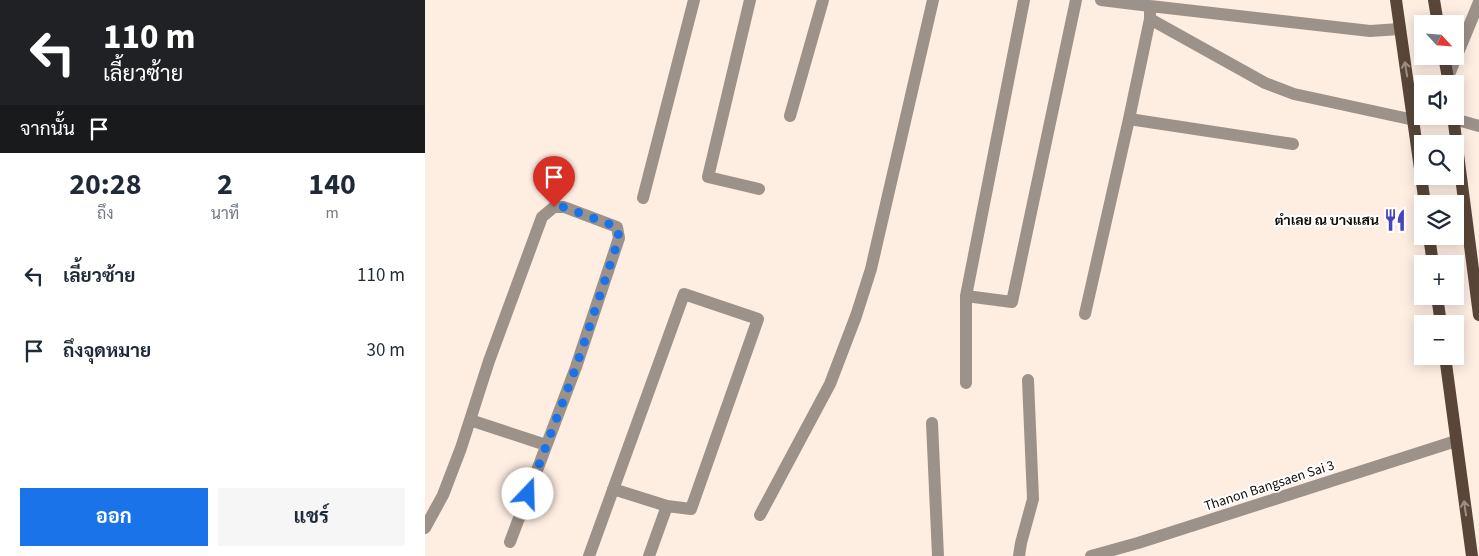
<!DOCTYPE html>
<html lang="th">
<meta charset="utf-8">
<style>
body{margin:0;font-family:"Source Sans 3",Sarabun,sans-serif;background:#f6f6f7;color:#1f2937;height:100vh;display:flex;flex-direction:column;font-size:19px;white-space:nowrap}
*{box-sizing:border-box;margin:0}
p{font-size:16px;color:#747a83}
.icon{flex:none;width:28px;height:28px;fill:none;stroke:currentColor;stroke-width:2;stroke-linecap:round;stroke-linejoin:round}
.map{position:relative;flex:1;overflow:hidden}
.sheet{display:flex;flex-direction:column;background:#fff;width:425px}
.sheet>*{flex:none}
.banner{background:#202124;color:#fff;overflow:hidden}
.needle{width:32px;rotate:116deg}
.fabs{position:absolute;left:989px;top:15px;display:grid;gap:10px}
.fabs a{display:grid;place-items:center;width:50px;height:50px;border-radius:0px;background:#fff;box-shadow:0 2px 12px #0003;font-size:25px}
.pin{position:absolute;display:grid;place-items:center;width:42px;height:42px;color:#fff;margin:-51px -21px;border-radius:50% 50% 50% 0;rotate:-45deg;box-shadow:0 0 5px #0007}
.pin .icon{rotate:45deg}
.me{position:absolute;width:55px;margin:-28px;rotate:21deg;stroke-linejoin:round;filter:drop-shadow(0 0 4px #0008)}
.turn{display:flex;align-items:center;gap:18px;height:105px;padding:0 20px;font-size:22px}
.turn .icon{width:65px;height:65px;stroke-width:2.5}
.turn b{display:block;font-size:35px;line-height:42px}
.then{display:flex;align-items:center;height:48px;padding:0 20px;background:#0003;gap:10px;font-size:19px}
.eta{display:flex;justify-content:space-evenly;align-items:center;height:85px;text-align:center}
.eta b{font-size:30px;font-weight:700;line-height:35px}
.cta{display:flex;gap:10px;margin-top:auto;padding:10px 20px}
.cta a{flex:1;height:58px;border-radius:0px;background:#1a73e8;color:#fff;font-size:20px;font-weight:700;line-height:58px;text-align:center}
.cta a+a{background:#f6f6f7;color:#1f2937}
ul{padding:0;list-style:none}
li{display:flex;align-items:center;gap:15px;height:75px;padding:0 20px}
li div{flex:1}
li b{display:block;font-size:19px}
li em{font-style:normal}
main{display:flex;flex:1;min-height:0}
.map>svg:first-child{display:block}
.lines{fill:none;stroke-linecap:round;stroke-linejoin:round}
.street{stroke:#9d928a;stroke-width:12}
.primary{stroke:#594638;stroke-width:12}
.oneway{stroke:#9b9088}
.route{stroke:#1a73e8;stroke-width:9;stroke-dasharray:0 16.2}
.labels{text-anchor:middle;stroke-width:4;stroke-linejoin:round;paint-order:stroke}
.poi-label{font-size:14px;font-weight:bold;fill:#120a04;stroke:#fff;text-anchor:end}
.street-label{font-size:14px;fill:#120a04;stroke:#fff}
</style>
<main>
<section class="sheet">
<div class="banner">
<div class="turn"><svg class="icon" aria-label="left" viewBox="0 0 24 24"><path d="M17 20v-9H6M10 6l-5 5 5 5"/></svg><div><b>110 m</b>เลี้ยวซ้าย</div></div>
<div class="then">จากนั้น<svg class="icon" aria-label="arrive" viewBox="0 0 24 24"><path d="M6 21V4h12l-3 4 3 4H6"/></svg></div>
</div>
<div class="eta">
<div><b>20:28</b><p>ถึง</p></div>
<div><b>2</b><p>นาที</p></div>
<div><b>140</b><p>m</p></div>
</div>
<ul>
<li><svg class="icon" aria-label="left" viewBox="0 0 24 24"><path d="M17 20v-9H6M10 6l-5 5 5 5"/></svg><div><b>เลี้ยวซ้าย</b></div><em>110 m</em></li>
<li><svg class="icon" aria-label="arrive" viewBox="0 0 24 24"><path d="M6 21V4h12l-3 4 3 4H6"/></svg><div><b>ถึงจุดหมาย</b></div><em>30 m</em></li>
</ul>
<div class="cta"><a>ออก</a><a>แชร์</a></div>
</section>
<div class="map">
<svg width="1054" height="556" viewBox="0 0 1054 556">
<rect width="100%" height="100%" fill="#feede1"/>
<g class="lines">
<!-- street -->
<path class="street" d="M325,0l-42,177 51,12
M676,0l49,6v13l115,64 29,11 120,26
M725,6l220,25 30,-2
M1023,77l31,-75
M365,116l33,-116
M704,119l164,25
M1029,119l25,7
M218,198l51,-198
M541,296l46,6 64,-302
M660,314l44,-195 21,-100
M541,383v-87l58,-296
M45,420l76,25
M507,423l6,133
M335,515l70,-131 26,-68 15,-47 62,-269
M0,528l18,-33 18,-47 28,-87 53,-144 12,-10h10l53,20 2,11 -43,129 -66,175
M164,556l95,-262 74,25 -67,190 -24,-3 -54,-17
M224,556l18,-50
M594,556l2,-13 12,-44 -5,-119
M666,556l47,-13 318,-102"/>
<!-- primary -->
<path class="primary" d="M971,0l29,204
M1009,0l4,24
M1019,56l5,28
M1028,116l26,199
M1004,236l4,28
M1012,296l4,28
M1020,356l27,200"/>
</g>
<!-- one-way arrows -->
<defs><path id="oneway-shaft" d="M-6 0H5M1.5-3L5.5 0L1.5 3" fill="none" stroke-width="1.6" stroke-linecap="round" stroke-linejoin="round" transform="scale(1.25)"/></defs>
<g class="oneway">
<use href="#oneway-shaft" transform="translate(981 69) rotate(-99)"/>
<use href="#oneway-shaft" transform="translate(1040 508) rotate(-98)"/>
</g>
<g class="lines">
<!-- route -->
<path class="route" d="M103,494l48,-127 43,-129 -2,-11 -53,-20h-10"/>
</g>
<!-- icons -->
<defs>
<symbol id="restaurant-bare" viewBox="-9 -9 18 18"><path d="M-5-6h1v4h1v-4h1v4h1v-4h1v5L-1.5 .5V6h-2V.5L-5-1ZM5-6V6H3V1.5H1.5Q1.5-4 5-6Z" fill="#4745bb" stroke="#fff" stroke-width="2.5" paint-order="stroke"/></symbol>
</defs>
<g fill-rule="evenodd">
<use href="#restaurant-bare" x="954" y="204" width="32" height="32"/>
</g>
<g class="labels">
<!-- poi labels -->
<g class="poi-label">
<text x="954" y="225">ตำเลย ณ บางแสน</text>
</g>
<!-- street labels -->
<g class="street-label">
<text transform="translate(844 485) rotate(-18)" y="5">Thanon Bangsaen Sai 3</text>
</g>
</g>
</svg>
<div class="fabs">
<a><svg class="needle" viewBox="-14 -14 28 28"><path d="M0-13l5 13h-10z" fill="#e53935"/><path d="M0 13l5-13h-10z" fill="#747a83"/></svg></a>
<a><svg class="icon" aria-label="sound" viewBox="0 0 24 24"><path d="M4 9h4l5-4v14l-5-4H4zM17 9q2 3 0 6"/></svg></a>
<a><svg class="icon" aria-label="search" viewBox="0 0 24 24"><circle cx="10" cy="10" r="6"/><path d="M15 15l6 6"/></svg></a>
<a><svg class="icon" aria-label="layers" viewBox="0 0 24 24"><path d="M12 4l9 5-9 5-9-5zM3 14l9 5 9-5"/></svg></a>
<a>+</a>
<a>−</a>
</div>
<div class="pin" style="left:129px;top:207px;background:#d93025"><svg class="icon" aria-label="arrive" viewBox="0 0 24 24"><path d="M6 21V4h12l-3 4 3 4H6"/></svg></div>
<svg class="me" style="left:103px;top:494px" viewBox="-20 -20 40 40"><circle r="19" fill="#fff"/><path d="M0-13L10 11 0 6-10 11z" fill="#1a73e8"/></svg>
</div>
</main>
